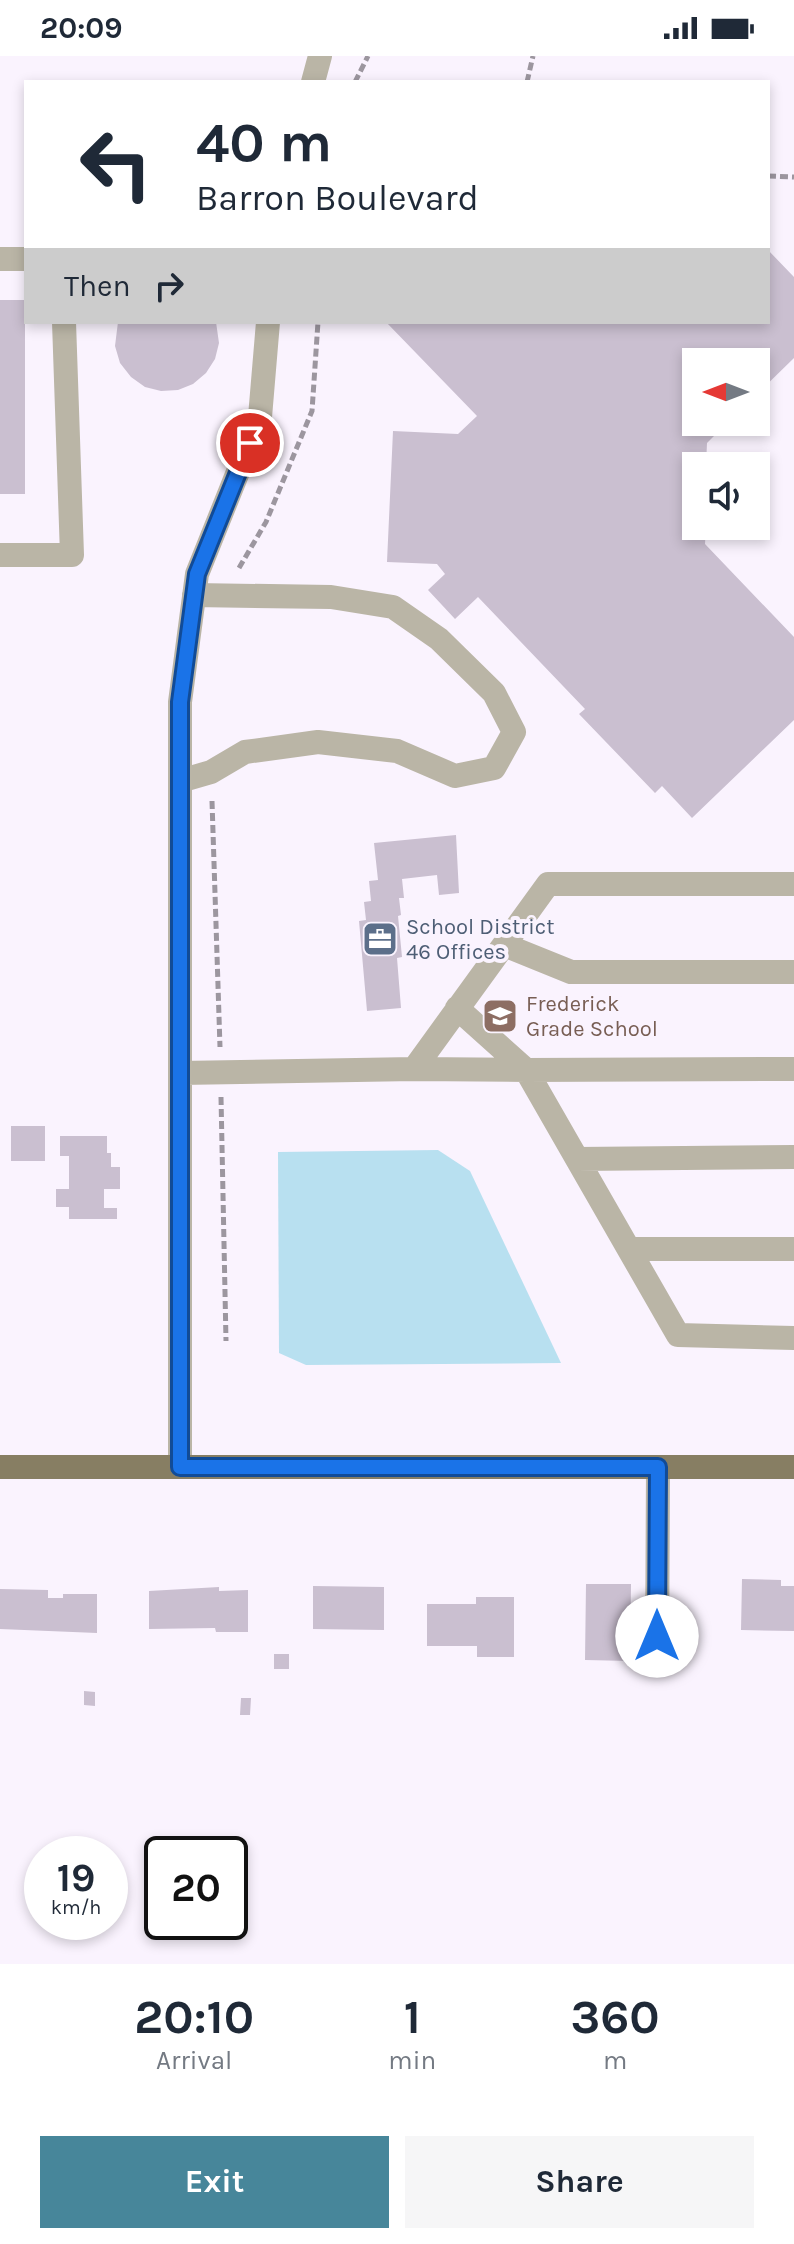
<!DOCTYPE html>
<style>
body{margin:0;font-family:Karla,sans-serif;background:#f6f6f7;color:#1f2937;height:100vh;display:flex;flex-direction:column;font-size:30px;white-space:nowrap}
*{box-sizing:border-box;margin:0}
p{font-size:26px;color:#747a83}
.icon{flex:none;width:44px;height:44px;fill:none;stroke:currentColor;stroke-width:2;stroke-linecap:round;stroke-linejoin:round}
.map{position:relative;height:1908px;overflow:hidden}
.panel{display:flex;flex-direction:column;background:#fff;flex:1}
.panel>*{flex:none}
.hud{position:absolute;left:24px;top:24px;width:746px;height:244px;border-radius:0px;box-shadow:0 4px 12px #0003;background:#fff;color:#1f2937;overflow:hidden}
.needle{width:52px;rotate:270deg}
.tools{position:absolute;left:682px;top:292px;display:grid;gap:16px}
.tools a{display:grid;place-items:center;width:88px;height:88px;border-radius:0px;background:#fff;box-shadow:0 4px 12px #0003;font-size:40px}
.speed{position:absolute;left:24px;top:1780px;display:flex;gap:16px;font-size:40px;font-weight:700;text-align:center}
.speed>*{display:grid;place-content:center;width:104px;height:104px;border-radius:50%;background:#fff;box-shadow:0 4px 12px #0003;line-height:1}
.speed small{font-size:20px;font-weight:400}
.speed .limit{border:4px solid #111;border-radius:12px;background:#fff;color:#111}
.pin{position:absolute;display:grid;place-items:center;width:68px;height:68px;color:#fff;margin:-34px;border:4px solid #fff;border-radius:50%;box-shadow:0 2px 8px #0007}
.me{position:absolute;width:88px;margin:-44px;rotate:0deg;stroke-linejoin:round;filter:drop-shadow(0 0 6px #0008)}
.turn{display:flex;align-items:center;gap:28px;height:168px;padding:0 40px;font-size:36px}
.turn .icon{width:104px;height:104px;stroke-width:2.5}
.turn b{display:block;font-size:56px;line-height:68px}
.then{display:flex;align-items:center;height:76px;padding:0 40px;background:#0003;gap:16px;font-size:30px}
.eta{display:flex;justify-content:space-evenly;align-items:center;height:136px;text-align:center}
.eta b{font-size:48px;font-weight:700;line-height:56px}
.action{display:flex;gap:16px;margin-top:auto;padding:16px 40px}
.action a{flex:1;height:92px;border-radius:0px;background:#47869a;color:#fff;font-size:32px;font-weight:700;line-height:92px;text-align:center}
.action a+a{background:#f6f6f7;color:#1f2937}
.status{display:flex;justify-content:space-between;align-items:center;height:56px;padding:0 40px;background:#fff;direction:ltr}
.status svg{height:22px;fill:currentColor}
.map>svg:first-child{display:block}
.water{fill:#b8e0f0}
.building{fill:#cabfd0}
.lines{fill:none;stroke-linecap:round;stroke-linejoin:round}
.path{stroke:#9c969f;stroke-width:5;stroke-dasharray:8 4;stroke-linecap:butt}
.minor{stroke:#bab5a6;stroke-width:24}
.major{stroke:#877e63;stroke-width:24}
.route-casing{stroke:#114b97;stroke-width:20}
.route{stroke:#1a73e8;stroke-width:14}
.labels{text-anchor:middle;stroke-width:8;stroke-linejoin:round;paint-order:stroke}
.service-label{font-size:22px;fill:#4e5e75;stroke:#faf3fe;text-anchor:start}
.education-label{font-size:22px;fill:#785e54;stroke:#faf3fe;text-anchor:start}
</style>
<div class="status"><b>20:09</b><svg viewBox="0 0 49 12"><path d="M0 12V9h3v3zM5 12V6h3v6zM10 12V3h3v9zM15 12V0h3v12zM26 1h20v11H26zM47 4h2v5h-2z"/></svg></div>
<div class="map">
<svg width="794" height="1908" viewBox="0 0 794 1908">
<rect width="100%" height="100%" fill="#faf3fe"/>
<!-- water -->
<path class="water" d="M438,1094l32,21 91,192 -255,2 -27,-12 -1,-201z"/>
<!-- building -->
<path class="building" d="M768,194l26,27v81l-38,37v-33h-60v60h32l-21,21 -1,23h-10v60h10l-1,18 89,93v83l-102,98 -30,-32 -7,7 -76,-79 6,-5 -107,-112 -23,22 -27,-29 17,-16 -8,-10 -50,-2 6,-131 65,3 19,-18 -91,-94h382z
M0,244h25v194h-25z
M118,266h98l3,21 -4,16 -9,14 -13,11 -15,6 -17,1 -16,-4 -14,-10 -11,-14 -5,-17z
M456,779l3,58 -20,2 -2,-20 -35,4 2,19h-5l2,17 -3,1 4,41 -5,1 4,50 -34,3 -8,-90 7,-1 -2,-18 7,-1 -2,-20 9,-1 -4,-37z
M11,1070h34v35h-34z
M60,1080h47v17h4v14h9v22h-16v19h13v11h-48v-12h-13v-18h13v-33h-9z
M742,1523l39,1v6h13v45l-53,-1z
M586,1528h45l-1,77 -45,-1z
M313,1530l71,1v43l-71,-1z
M219,1531v4l29,-1v42h-32l-1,-4 -66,1v-38z
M0,1533l48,1v8h15v-4h34v39l-97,-4z
M476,1541h38v60h-37v-11h-50v-42h49z
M274,1598h15v15h-15z
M84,1635l11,1v14l-11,-1z
M241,1642h10l-1,17h-10z"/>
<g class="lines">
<!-- path -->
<path class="path" d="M355,26l13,-26
M527,26l6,-26
M768,120l26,1
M239,512l27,-46 46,-111 6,-89
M212,745l8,246
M221,1041l5,244"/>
<!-- minor -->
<path class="minor" d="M313,26l7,-26
M0,203h26
M0,499h72l-8,-233
M180,725l31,-9 34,-20 73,-10 79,9 58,25 39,-8 20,-36 -20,-39 -55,-54 -46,-32 -62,-10 -137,-2
M504,889l67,27h223
M457,952l69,62 268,-1
M414,1013l112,1 152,265 116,3
M180,1017l234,-4 134,-185h246
M577,1103l217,-2
M629,1193h165
M180,1411v-765l17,-128 63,-157 8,-95
M657,1608l1,-197"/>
<!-- major -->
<path class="major" d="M0,1411h794"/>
</g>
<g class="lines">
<defs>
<path id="route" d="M250,387l-53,131 -17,128v765h478l-1,169"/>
</defs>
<!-- route casing -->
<use href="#route" class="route-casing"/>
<!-- route -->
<use href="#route" class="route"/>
</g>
<!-- icons -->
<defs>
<symbol id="office-square" viewBox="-11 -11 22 22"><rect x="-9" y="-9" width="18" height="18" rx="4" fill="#5c6f8a" stroke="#faf3fe"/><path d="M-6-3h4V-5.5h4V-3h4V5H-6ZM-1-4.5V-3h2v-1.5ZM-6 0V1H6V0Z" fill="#fff"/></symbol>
<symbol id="school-square" viewBox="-11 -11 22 22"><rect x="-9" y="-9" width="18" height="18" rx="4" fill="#8d6e63" stroke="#faf3fe"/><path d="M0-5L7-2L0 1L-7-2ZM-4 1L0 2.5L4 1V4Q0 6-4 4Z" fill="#fff"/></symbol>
</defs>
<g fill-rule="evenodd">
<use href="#office-square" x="360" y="863" width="40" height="40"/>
<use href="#school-square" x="480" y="940" width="40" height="40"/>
</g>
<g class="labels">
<!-- service labels -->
<g class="service-label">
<text x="406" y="878">School District<tspan x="406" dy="25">46 Offices</tspan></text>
</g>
<!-- education labels -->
<g class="education-label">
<text x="526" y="955">Frederick<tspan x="526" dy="25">Grade School</tspan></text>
</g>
</g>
</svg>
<div class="tools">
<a><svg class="needle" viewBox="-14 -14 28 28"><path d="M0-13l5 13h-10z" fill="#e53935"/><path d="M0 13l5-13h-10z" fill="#747a83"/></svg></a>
<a><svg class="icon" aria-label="sound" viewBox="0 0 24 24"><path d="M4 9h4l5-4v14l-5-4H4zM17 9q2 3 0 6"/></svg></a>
</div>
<div class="speed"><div>19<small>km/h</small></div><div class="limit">20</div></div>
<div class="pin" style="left:250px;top:387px;background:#d93025"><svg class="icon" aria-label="arrive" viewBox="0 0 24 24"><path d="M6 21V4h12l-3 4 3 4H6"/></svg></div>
<svg class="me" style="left:657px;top:1580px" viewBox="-20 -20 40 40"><circle r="19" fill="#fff"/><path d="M0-13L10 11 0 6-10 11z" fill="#1a73e8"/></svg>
<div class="hud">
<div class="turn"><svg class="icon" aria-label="left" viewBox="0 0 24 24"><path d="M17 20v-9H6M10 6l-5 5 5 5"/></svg><div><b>40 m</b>Barron Boulevard</div></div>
<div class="then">Then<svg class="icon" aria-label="right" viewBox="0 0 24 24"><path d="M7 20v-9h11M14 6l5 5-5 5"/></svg></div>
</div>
</div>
<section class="panel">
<div class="eta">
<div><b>20:10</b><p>Arrival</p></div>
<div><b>1</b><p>min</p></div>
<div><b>360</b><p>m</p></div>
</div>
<div class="action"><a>Exit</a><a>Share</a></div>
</section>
